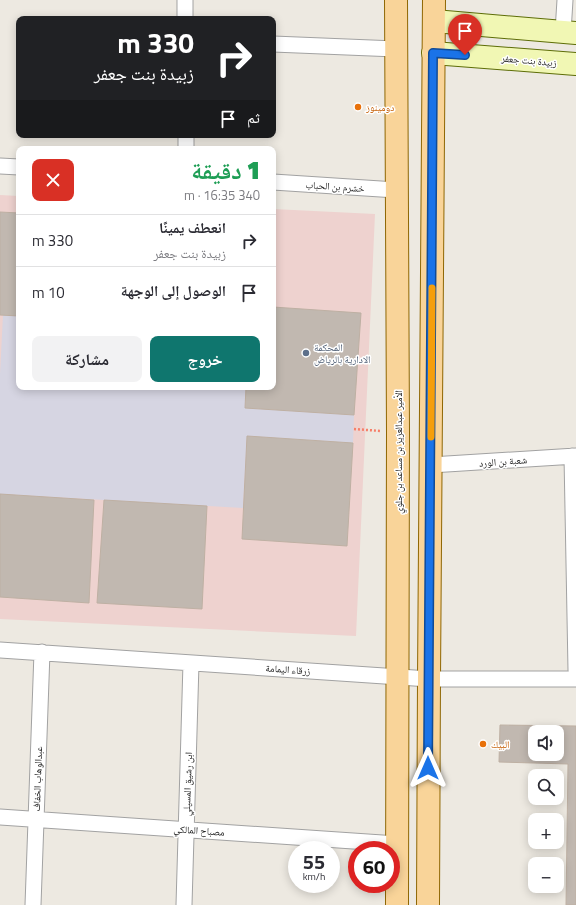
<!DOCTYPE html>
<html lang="ar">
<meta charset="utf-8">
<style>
body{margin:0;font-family:"Titillium Web","Noto Naskh Arabic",sans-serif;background:#f2f2f3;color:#2b2b33;direction:rtl;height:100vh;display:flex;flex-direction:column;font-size:15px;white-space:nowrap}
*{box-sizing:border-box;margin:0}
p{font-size:13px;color:#7c7c81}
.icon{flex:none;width:22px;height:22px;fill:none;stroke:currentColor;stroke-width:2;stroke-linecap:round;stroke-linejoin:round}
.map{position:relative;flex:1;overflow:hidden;direction:ltr}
.side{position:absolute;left:16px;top:146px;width:260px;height:244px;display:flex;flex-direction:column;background:#fff;border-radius:8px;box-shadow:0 2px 10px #0003;direction:rtl}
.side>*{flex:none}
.hud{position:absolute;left:16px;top:16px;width:260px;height:122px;border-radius:8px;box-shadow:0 2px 10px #0003;direction:rtl;background:#202124;color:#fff;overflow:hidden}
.controls{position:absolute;left:528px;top:725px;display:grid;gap:8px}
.controls a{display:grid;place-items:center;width:36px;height:36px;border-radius:8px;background:#fff;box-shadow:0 2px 10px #0003;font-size:20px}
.speed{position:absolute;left:288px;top:841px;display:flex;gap:8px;font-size:20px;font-weight:700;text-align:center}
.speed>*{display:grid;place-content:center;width:52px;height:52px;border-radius:50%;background:#fff;box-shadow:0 2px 10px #0003;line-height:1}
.speed small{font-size:10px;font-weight:400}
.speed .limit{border:6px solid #d22;background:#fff;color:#111}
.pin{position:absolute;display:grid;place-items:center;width:34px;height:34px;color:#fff;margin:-41px -17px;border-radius:50% 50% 50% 0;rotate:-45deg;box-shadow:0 0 4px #0007}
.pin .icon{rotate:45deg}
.me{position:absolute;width:44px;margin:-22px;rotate:0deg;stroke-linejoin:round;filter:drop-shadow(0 0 3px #0008)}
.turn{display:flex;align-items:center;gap:14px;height:84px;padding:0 16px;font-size:18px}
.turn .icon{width:52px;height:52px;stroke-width:2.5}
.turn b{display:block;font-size:28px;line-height:34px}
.then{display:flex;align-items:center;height:38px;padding:0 16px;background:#0003;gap:8px;font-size:15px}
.round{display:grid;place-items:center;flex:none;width:42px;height:42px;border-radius:8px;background:#f2f2f3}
.head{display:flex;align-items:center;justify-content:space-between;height:68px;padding:0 16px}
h1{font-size:24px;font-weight:800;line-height:30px;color:#1e9e55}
.button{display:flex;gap:8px;margin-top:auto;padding:8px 16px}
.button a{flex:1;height:46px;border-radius:8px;background:#0f766e;color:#fff;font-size:16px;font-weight:800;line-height:46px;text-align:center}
.button a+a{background:#f2f2f3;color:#2b2b33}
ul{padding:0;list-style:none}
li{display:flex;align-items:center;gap:12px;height:52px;padding:0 16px;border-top:1px solid #e1e1e2}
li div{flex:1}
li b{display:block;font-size:15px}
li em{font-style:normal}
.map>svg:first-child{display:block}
.commercial{fill:#eed2cf}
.plaza{fill:#d6d5e2}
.building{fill:#c1b8b0;stroke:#beb0a3;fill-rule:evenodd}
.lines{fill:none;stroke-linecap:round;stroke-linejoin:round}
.street-casing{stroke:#a2a2a2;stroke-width:17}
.secondary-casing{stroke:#5d6d07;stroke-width:24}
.primary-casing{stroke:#8f6704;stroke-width:24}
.path{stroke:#f67e68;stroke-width:2.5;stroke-dasharray:2 2;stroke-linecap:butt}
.street{stroke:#fff;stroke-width:15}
.secondary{stroke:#f1f7b4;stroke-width:22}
.primary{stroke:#f9d499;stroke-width:22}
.route-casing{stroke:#114b97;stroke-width:10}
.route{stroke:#1a73e8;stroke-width:7}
.slow{stroke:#f59e0b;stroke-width:7}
.food-dot{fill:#e8710a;stroke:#fff;stroke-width:1.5}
.service-dot{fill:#5c6f8a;stroke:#fff;stroke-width:1.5}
.labels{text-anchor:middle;stroke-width:3;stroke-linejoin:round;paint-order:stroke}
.street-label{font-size:10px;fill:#1b1b1b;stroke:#fff}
.food-label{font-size:10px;fill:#c56008;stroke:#fff;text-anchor:start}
.service-label{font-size:10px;fill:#4e5e75;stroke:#fff;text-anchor:start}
</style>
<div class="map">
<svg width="576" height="905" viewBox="0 0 576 905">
<rect width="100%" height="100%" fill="#ede9e1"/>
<!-- commercial -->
<path class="commercial" d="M0,195l19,1v191h254v-178l102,5 -19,422 -356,-17z"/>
<!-- plaza -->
<path class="plaza" d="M3,315l16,1v71h227l-1,21 109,7 -1,28 -106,-7 -4,72 -243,-14v-120z"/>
<!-- building -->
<path class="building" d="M0,212l19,1v103l-19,-1z
M273,307l88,6 -7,102 -109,-7 1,-21h27z
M247,436l106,7 -6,103 -105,-7z
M0,494l94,6 -5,103 -89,-6z
M104,500l103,6 -5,103 -105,-6z
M500,725l76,1v179h-10l2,-141 -69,-2zM535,732h22v22h-22z"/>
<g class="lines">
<defs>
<path id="street" d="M185,0v19
M563,32l2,-32
M273,44l123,5
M186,135v14
M0,166l19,1
M273,182l123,8
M572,456l4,214
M431,465l145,-9
M0,650l429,29h147
M0,817l397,27
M33,905l9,-253
M184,905l7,-242"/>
<path id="secondary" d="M434,21l142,12
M433,53l143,11"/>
<path id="primary" d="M396,0l2,432 -1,473
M428,905l1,-226 5,-679"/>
</defs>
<!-- street casing -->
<use href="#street" class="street-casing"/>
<!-- secondary casing -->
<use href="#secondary" class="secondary-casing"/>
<!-- primary casing -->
<use href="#primary" class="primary-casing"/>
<!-- path -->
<path class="path" d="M354,429l27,2"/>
<!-- street -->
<use href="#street" class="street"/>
<!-- secondary -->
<use href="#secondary" class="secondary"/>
<!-- primary -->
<use href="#primary" class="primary"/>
</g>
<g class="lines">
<defs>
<path id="route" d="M428,768l5,-715 32,2"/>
</defs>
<!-- route casing -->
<use href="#route" class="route-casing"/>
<!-- route -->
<use href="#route" class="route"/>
<!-- slow -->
<path class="slow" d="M431,437l1,-149"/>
</g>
<!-- markers -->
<g class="food-dot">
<circle cx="358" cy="107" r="4"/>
<circle cx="483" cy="744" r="4"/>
</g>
<circle class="service-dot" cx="306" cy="353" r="4"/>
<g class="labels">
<!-- street labels -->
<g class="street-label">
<text transform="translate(529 60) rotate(5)" y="4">زبيدة بنت جعفر</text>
<text transform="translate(335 186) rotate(4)" y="4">خشرم بن الحباب</text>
<text transform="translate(398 452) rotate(-90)" y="4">الأمير عبدالعزيز بن مساعد بن جلوي</text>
<text transform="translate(503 461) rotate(-4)" y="4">شعبة بن الورد</text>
<text transform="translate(288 669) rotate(4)" y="4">زرقاء اليمامة</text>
<text transform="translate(37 779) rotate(-88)" y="4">عبدالوهاب الخفاف</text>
<text transform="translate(187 784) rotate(-88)" y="4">ابن رشيق المسيلي</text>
<text transform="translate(199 830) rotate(4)" y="4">مصباح المالكي</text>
</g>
<!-- food labels -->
<g class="food-label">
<text x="366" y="111">دومينوز</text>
<text x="491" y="748">البيك</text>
</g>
<!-- service labels -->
<g class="service-label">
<text x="314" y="351">المحكمة<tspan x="314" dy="12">الادارية بالرياض</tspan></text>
</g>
</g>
</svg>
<div class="controls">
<a><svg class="icon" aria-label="sound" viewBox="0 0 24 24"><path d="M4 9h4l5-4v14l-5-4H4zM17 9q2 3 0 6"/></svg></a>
<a><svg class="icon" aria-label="search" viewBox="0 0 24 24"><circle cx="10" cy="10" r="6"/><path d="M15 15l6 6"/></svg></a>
<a>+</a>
<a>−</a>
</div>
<div class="speed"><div>55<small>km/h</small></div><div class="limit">60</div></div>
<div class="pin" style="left:465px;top:55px;background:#d93025"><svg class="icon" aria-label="arrive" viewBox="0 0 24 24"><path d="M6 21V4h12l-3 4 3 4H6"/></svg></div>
<svg class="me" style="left:428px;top:768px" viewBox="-20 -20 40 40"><path d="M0-17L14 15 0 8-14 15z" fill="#1a73e8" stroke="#fff" stroke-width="4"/></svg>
<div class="hud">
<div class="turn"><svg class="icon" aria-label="right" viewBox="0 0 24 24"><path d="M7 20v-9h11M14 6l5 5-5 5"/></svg><div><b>330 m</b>زبيدة بنت جعفر</div></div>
<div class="then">ثم<svg class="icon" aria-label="arrive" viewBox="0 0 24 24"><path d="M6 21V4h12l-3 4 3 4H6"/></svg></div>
</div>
<section class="side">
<div class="head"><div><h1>1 دقيقة</h1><p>340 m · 16:35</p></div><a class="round" style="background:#d93025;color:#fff"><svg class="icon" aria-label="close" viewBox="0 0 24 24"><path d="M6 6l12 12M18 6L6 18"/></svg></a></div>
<ul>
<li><svg class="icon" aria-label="right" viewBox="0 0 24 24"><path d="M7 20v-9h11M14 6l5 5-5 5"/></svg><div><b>انعطف يمينًا</b><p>زبيدة بنت جعفر</p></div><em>330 m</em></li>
<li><svg class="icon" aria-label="arrive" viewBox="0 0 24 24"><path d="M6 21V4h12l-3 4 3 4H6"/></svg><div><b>الوصول إلى الوجهة</b></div><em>10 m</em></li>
</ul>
<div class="button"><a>خروج</a><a>مشاركة</a></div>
</section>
</div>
